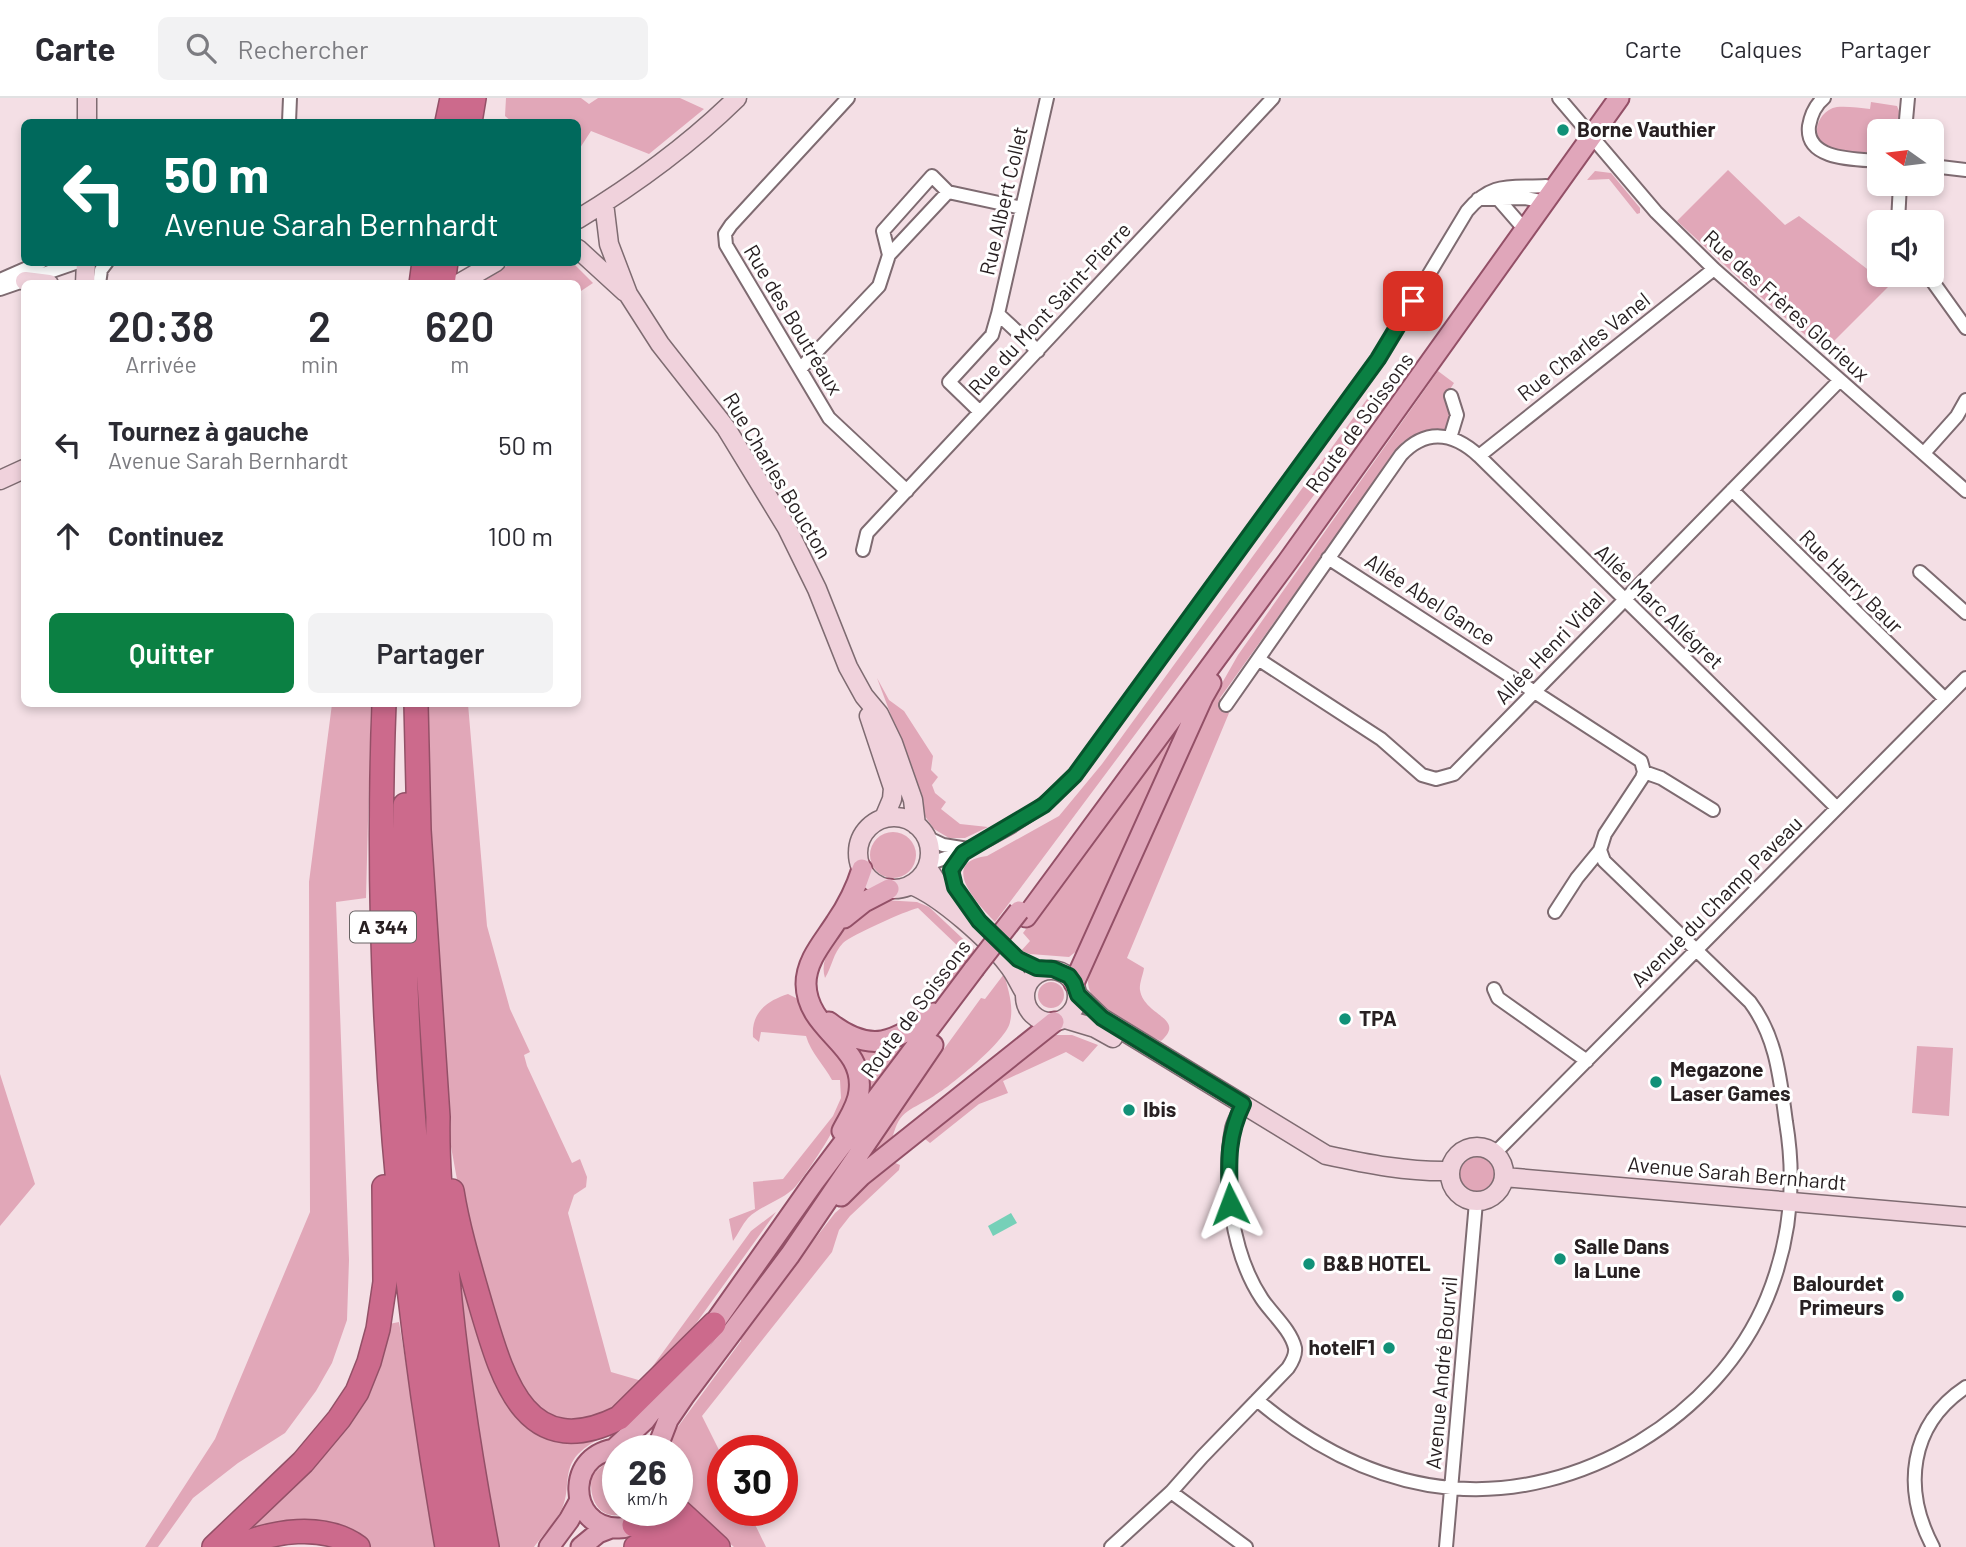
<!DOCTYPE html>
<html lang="fr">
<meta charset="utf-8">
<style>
body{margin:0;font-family:Barlow,sans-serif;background:#f2f2f3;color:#2b2b33;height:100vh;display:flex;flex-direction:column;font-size:26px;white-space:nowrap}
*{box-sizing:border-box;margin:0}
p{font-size:23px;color:#7c7c81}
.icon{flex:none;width:38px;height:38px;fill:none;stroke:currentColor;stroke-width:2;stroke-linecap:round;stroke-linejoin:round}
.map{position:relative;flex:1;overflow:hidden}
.drawer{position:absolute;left:21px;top:182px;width:560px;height:427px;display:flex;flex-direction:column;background:#fff;border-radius:10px;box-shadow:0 4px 10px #0003}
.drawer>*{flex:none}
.top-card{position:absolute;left:21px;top:21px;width:560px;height:147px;border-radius:10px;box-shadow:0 4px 10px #0003;background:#00695c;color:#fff;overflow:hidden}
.needle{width:46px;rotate:284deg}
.buttons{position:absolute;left:1867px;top:21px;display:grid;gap:14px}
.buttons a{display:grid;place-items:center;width:77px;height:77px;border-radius:10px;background:#fff;box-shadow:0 4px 10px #0003;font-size:35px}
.speed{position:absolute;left:602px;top:1337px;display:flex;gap:14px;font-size:35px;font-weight:700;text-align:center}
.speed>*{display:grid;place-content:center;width:91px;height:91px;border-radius:50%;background:#fff;box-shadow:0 4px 10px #0003;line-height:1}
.speed small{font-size:18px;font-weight:400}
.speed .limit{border:10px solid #d22;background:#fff;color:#111}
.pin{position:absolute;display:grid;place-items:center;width:60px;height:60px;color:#fff;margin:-30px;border-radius:14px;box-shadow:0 4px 10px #0006}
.me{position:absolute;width:77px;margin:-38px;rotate:357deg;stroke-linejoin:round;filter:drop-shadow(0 0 5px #0008)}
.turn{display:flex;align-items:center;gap:24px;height:147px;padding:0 28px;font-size:32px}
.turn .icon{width:91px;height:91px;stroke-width:2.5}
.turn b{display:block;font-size:49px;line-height:60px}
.eta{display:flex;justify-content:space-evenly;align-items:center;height:119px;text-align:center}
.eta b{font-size:42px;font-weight:600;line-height:49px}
.cta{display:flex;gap:14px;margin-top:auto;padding:14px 28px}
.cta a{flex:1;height:80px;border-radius:10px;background:#0b8043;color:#fff;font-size:28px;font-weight:600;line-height:80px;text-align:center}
.cta a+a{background:#f2f2f3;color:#2b2b33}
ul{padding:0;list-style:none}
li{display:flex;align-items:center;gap:21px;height:91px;padding:0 28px}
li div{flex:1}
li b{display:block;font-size:26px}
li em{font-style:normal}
header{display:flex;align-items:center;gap:42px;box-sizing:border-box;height:98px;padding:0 35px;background:#fff;border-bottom:2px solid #e1e1e2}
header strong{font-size:33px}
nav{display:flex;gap:38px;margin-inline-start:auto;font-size:24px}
.search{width:490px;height:63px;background:#f2f2f3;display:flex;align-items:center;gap:18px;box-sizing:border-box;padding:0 24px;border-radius:10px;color:#7c7c81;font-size:26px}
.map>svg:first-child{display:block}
.green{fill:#e1a7b8}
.water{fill:#76d0b8}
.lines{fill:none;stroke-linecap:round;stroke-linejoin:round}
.street-casing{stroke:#7e6b71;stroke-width:16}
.secondary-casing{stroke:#7e6b71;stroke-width:21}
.primary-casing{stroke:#935067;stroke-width:23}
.highway-casing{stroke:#935067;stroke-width:26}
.street{stroke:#fff;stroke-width:12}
.secondary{stroke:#f0d2dc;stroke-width:18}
.primary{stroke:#e0a6ba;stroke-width:19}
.highway{stroke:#cc6a8c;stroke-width:23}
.primary-bridge-casing{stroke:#935067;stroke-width:23;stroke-linecap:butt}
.primary-bridge{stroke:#e0a6ba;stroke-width:19}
.route-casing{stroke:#07532c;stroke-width:18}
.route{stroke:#0b8043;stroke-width:12}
.poi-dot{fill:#119178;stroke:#fff;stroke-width:2.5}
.labels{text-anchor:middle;stroke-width:6;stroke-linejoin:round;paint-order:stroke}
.shield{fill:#fff;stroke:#686364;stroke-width:2}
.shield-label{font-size:19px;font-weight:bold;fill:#282022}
.poi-label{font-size:21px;font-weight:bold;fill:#282022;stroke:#fff;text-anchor:start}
.street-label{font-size:21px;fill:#282022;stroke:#fff}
</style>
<header>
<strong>Carte</strong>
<div class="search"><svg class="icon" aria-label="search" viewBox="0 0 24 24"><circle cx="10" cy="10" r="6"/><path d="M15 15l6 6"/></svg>Rechercher</div>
<nav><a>Carte</a><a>Calques</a><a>Partager</a></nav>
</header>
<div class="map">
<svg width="1966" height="1449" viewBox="0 0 1966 1449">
<rect width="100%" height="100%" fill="#f4dfe5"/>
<!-- green -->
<path class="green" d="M506,0h75l8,6 9,-6h82l24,11 -55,45 -58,-23 -13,20v-29h-66l-7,-6z
M1871,4l26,4 2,5v13l-10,-1 -1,8h-8l-1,28h-2v-7c-15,0 -35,2 -49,-5 -20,-9 -10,-37 9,-40 10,-1 23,1 33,2z
M1728,72l57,55 14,-9 90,70 -65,65 -83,-71 -64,-59z
M1595,73l16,2 29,35v5l-3,1 -28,-35 -22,1z
M514,164l59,1 20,20 -15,10v-9h-102z
M1438,273l16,12 -9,14c7,12 6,20 2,33l-20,1 -24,11 -183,256 9,15 -102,245 17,10c-1,7 -5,16 -4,22 4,26 47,28 21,51 -22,-11 -72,-31 -73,-59 0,-5 2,-11 3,-16l122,-267 25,-44z
M1367,301l12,9 -384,514c-16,-17 -58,-60 -8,-66l72,-40 43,-52z
M877,580l12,22 15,11 29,45 -2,14 7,7 -6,8 3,8 11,9 -5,7 19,15 28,3 -23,11h-16l-15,-9 -12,-17 -6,-30z
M1199,596l-121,256 -9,7 -39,-3 -9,-3 9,-10 -7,-8z
M332,606h39l-5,194 -30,4 13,358 -2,60 -15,43 -16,28 -31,42 -47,30 -45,35 -35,49h-13l70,-108 95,-227 -1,-330z
M426,606h42l19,222 23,83 20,43 -6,3 3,11 45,97 8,-4 7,18 -1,10 -12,8 -6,18 43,159 31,9 109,-150 25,-19 -89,124 -67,68 -24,14 -20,3 -20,-3 -15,-8 -19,-17 -15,-30 -43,-145 -16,-88 -24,-400z
M870 757a23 23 0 1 1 46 0a23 23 0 1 1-46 0Z
M883,802l34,2 12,5 48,45 -68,74 -13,7 -38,1 2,-5 9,4 13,-1 25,-9 54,-74 -43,-41c-13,3 -66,27 -75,35 -10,10 -11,24 -18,35 -10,-31 36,-65 58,-78z
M1004,876c4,15 10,32 6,48 -3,18 -58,63 -76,74 -28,17 -36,14 -43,49l-27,20 -2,-3 119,-164 4,1z
M1038 897a13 13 0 1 1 26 0a13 13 0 1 1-26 0Z
M788,896l12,6c8,32 46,46 52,79 5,19 -41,90 -56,107 -12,14 -35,19 -48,32 -6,7 -10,16 -15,23l-4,-22 26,-10 -2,-27 30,-3 50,-63 8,-18 -1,-18h-8c-8,-15 -21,-27 -26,-44l-45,-4 -2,10 -6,-5c-2,-25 14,-36 35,-43z
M1056,937h16l26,10 -15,17 -17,-10 -63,29 5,12 -29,11 -49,39 -5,-4 115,-99z
M915,941l-47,63 -12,-45 8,-10z
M1917,948l36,2 -4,68 -37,-3z
M0,976l35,110 -35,42z
M1459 1078a19 19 0 1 1 38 0a19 19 0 1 1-38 0Z
M893,1064l7,3 -1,5 -49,46 -11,14 -7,22 -130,164 21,42v52h25l18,37h-32l-24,-20 -33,-39v-37h-11v-8l75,-102v-7l94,-121z
M456,1162l5,1 34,124 20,28 18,13 97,-5c-17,12 -37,18 -52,33 -15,16 -8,35 -15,52 -4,12 -21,30 -29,41h-38l-6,-26z
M399,1224l37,225h-68l-8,-5 -128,1 105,-108 52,-111z
M609,1362h9v50h13c-28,16 -44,-8 -39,-35z"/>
<!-- water -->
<path class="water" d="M1011,1115l6,10 -24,13 -5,-10z"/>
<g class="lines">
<defs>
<path id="street" d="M848,0l-117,127 -6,9 1,11 103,173 78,73
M1559,0l97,114 58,57 252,222
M1824,0c-9,7 -13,17 -15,28 -4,35 48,33 71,35
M289,24l1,-24
M1905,33l3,-33
M1932,68l34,4
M1478,101l47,-1 21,4
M1499,102l20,23
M1898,124l2,-38
M889,157l-6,-24 49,-55 16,16
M1928,177l38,53
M0,182l41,-18
M99,186l2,-14 6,-8
M0,191l78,-27
M1038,253l-40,-37 49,-216
M801,270l78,-82 10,-31 59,-63 74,16
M980,314l-31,-30 43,-47 6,-21
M1450,340l7,-23 -6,-19
M1924,355l33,-37 9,-16
M1479,358l235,-187
M1732,392l213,209
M863,452l4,-17 406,-435
M1328,460l313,203 3,11 -2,6 -37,56 -5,16 -23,28 -22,34
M1920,474l46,41
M1258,561l123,80 41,36 14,4 18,-5 385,-393
M1226,607l175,-250c25,-27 52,-23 78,1l358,352
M1644,674l17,6 52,32
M926,739l17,8 25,4
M962,755c-22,29 -1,43 17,68
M928,766c54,-17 108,-47 147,-89l303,-416 89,-148c25,-30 43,-23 79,-25
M1494,891l4,9 89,63
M1495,1055l471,-475
M1257,1302c56,47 120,81 194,88 128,12 267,-71 316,-190 23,-56 29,-116 19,-176 -6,-43 -9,-84 -36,-120l-146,-141 -4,-11
M1171,1394l75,55
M1111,1449l60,-55 31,-35 86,-89c4,-6 8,-13 7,-20 -4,-18 -23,-34 -33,-49 -30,-45 -40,-118 -30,-171 2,-8 7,-16 11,-24
M1446,1449l30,-345
M1933,1449c-31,-58 -24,-122 33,-160"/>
<path id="secondary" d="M87,0v24
M604,105l5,41 19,50 32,50 66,84 61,100 30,61 31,78 16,29 15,18 14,29 20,57 3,25
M578,121c56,-34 112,-75 159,-121
M578,151l47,43
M25,183l24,3
M85,186l1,-22
M458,186l38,-22
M0,382l24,-11
M869,618l24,72 -1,11 -8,19
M858 755a36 36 0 1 1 72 0a36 36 0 1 1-72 0Z
M927,769l11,17 20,20
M911,787c29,11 78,55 97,80 7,8 11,19 17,28
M1025 898a26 26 0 1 1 52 0a26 26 0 1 1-52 0Z
M1078,897l24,23 224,137c41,9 82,17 124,16
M1065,921l30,9 18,10
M1450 1076a27 27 0 1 1 54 0a27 27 0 1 1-54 0Z
M1504,1079l462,40"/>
<path id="primary" d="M1026,819l262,-356 331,-463
M844,820l20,-16 25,-13
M1074,885l129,-286 8,-14
M829,924c42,33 66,20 104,-9
M842,1033c6,-12 16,-26 17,-40 6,-47 -52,-59 -53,-107 0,-24 18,-43 30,-62 11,-16 20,-34 26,-53
M841,1098l20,-20 193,-154
M615,1350l30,-28 15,-20 154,-218 160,-213
M628,1351c-64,-6 -64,80 -9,79 13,0 23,-8 32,-18
M656,1353l12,-31 17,-25 105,-140 143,-210
M549,1449l20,-27 11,-20
M581,1449l17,-14 13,-5"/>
<path id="highway" d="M447,24l5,-24
M470,24l4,-24
M421,186l3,-22
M443,186l3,-22
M384,606c-11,282 14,565 63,843
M416,606l3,126 19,287c-1,43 3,85 7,128 8,102 23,202 42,302
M405,707c-7,248 22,497 63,742
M452,1093c6,38 18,77 29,115 21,70 43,159 138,112l95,-94
M677,1411l41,38
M634,1427l31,4 30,18
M214,1449l89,-85 36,-43 18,-27 12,-30 9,-33 7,-47 -1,-95
M236,1449c36,-16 87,-25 122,0
M636,1449h44"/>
</defs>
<!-- street casing -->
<use href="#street" class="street-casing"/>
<!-- secondary casing -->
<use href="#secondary" class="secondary-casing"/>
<!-- primary casing -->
<use href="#primary" class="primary-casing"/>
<!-- highway casing -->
<use href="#highway" class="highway-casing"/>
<!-- street -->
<use href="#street" class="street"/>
<!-- secondary -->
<use href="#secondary" class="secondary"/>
<!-- primary -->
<use href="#primary" class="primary"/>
<!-- highway -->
<use href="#highway" class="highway"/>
<defs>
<path id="primary-bridge" d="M974,871l45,-58"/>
</defs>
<!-- primary-bridge casing -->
<use href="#primary-bridge" class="primary-bridge-casing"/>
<!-- primary-bridge -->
<use href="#primary-bridge" class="primary-bridge"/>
</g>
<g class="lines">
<defs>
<path id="route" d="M1230,1106c-1,-38 -4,-65 13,-100l-141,-86 -24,-23 -4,-12 -5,-7 -16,-7 -16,-1 -19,-9 -39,-38 -24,-34 -4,-17 12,-17 81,-48 31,-30 303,-416 35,-58"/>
</defs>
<!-- route casing -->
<use href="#route" class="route-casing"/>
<!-- route -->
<use href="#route" class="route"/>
</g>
<!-- markers -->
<g class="poi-dot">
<circle cx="1563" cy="32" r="7"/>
<circle cx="1345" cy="921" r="7"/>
<circle cx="1656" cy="984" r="7"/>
<circle cx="1129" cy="1012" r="7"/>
<circle cx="1560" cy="1161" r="7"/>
<circle cx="1309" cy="1166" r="7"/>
<circle cx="1898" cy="1198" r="7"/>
<circle cx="1389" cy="1250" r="7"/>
</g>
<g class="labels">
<!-- shield labels -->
<rect class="shield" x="350" y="813.5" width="66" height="31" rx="5"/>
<g class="shield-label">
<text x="383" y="836">A 344</text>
</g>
<!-- poi labels -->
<g class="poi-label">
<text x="1577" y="39">Borne Vauthier</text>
<text x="1359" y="928">TPA</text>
<text x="1670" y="979">Megazone<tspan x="1670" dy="24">Laser Games</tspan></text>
<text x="1143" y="1019">Ibis</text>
<text x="1574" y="1156">Salle Dans<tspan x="1574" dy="24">la Lune</tspan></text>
<text x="1323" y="1173">B&amp;B HOTEL</text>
<text x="1884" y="1193" text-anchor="end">Balourdet<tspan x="1884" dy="24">Primeurs</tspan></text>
<text x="1375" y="1257" text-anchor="end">hotelF1</text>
</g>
<!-- street labels -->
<g class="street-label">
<text transform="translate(1004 103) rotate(-77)" y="7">Rue Albert Collet</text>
<text transform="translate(1786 208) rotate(42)" y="7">Rue des Frères Glorieux</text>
<text transform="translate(1050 211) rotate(-47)" y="7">Rue du Mont Saint-Pierre</text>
<text transform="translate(793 222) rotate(59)" y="7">Rue des Boutréaux</text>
<text transform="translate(1584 249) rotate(-38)" y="7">Rue Charles Vanel</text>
<text transform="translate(1360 325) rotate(-54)" y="7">Route de Soissons</text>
<text transform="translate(777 378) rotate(59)" y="7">Rue Charles Boucton</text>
<text transform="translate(1851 484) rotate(45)" y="7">Rue Harry Baur</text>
<text transform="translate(1430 502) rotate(33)" y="7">Allée Abel Gance</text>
<text transform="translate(1659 509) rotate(44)" y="7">Allée Marc Allégret</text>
<text transform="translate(1550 550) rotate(-46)" y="7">Allée Henri Vidal</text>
<text transform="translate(1717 804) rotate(-45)" y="7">Avenue du Champ Paveau</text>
<text transform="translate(916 911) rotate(-53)" y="7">Route de Soissons</text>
<text transform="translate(1737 1076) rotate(5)" y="7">Avenue Sarah Bernhardt</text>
<text transform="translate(1442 1275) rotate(-85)" y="7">Avenue André Bourvil</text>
</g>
</g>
</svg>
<div class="buttons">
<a><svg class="needle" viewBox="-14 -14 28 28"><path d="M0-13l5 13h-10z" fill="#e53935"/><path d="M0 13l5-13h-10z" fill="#7c7c81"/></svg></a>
<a><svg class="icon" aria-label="sound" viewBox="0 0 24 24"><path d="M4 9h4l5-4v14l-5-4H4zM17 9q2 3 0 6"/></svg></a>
</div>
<div class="speed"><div>26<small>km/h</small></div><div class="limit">30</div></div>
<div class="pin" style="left:1413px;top:203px;background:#d93025"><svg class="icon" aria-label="arrive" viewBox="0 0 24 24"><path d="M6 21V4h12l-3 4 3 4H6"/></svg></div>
<svg class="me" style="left:1230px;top:1106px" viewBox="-20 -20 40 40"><path d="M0-17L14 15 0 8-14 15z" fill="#0b8043" stroke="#fff" stroke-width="4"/></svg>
<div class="top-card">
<div class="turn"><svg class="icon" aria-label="left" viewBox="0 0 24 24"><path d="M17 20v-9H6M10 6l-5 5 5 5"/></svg><div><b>50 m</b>Avenue Sarah Bernhardt</div></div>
</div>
<section class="drawer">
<div class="eta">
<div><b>20:38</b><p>Arrivée</p></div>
<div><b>2</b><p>min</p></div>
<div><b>620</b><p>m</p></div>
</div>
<ul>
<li><svg class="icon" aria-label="left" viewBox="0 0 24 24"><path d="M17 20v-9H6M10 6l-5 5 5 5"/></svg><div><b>Tournez à gauche</b><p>Avenue Sarah Bernhardt</p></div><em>50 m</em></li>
<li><svg class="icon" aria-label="ahead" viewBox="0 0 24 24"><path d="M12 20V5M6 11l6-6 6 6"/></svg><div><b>Continuez</b></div><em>100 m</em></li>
</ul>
<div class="cta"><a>Quitter</a><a>Partager</a></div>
</section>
</div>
